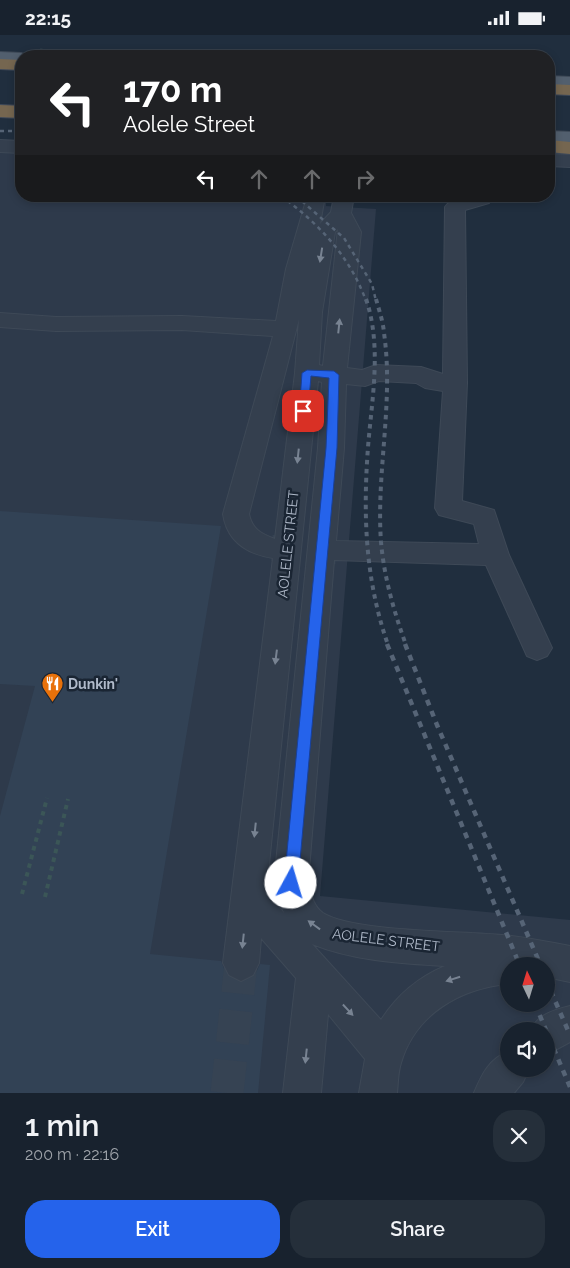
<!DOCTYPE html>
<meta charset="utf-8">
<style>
body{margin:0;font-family:Raleway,sans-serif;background:#252f3a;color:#f1f3f6;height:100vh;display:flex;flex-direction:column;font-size:19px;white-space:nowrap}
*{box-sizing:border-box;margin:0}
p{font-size:16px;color:#9fa4aa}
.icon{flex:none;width:28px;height:28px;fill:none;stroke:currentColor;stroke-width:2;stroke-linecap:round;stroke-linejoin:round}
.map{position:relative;height:1058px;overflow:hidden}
.sheet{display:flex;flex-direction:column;background:#18222e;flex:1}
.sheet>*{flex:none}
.top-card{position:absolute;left:15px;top:15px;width:540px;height:152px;border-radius:20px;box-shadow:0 2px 8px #0003,0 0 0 1px #363f4a;background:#202124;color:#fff;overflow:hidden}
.needle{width:32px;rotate:356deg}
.tools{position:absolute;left:500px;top:922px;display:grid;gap:10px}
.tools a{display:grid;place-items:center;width:55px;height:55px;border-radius:50%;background:#18222e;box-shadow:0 2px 8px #0003,0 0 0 1px #363f4a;font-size:25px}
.pin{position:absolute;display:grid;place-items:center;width:42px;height:42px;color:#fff;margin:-21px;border-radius:10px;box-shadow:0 2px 8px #0006}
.me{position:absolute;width:55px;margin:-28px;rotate:6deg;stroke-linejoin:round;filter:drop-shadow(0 0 4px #0008)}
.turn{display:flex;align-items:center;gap:18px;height:105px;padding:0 25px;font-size:22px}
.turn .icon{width:65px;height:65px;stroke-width:2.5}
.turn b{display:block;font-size:35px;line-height:42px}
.lanes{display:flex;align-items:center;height:48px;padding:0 25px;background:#0003;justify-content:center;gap:25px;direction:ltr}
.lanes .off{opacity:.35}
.round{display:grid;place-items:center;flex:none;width:52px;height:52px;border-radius:20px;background:#252f3a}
.head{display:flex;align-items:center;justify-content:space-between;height:85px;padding:0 25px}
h1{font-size:30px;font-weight:600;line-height:38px}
.button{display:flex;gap:10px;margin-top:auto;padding:10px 25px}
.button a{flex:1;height:58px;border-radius:20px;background:#2563eb;color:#fff;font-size:20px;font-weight:600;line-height:58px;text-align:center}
.button a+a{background:#252f3a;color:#f1f3f6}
.status{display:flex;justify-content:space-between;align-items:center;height:35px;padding:0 25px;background:#18222e;direction:ltr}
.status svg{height:14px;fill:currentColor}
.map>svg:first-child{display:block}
.airport{fill:#2e3a4b;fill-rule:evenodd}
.building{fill:#324255}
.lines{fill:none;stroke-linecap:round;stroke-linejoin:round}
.minor-tunnel-far1{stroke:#364353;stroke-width:26;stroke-dasharray:26 12;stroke-linecap:butt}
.minor-tunnel{stroke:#364353;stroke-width:33;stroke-dasharray:33 17;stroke-linecap:butt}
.minor-casing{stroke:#3e4957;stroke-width:2}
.major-casing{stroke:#3e4957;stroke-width:2}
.highway-casing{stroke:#404a59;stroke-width:2}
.path-far1{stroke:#3b5657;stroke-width:2.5;stroke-dasharray:2.5 2.5;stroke-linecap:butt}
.path{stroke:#3b5657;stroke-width:4;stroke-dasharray:4.5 4.5;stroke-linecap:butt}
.minor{fill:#343f4e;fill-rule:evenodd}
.major{fill:#525f6e;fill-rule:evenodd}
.highway{fill:#756650;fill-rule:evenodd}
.rail-far2{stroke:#566476;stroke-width:2.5;stroke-dasharray:4 4;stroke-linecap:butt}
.rail-far1{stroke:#566476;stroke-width:4;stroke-dasharray:4.5 4.5;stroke-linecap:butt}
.rail{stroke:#566476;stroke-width:4.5;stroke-dasharray:6 6;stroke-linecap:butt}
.oneway{fill:#788392}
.route{fill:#2563eb;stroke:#184099}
.labels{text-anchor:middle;stroke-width:5;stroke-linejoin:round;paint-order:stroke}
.street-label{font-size:14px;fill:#b0baca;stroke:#1a2533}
.poi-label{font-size:14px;font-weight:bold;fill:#b0baca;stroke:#1a2533;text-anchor:start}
</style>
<div class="status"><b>22:15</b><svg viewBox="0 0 49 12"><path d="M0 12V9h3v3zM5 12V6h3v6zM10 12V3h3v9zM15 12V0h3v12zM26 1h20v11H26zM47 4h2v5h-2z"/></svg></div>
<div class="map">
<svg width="570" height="1058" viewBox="0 0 570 1058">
<rect width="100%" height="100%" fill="#202e3e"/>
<!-- airport -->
<path class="airport" d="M0,106l21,1v54h305v10l50,3 -56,687 250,24v173h-570zM509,931h37v38h-37zM509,996h37v38h-37z"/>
<!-- building -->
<path class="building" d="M0,476l221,15 -71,428 71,7 6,15 13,7 14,-6 6,-13 10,1 -12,128h-258v-277l35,-130 -35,-2z"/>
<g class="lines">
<!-- minor-tunnel-far1 -->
<path class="minor-tunnel-far1" d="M272,513l66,3"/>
<!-- minor-tunnel -->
<path class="minor-tunnel" d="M227,1058l14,-130"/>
<defs>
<path id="minor" d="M0,105l21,1v12l-21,-1z
M549,119l21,1v12l-21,-1z
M305,161h20l-5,28 11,-12 3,-16h20l-3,17 10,19 -14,136 15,2 14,-5 45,2 22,7 2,-167c9,-13 34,-11 48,-11l-4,7 -24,7 2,173 -5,118 32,9 15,45 43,93 -5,8 -10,4 -10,-4 -41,-91 -152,-5 -26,323c3,11 5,23 15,30 30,19 140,18 179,22 23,2 45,7 68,11v36l-24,-5v-11h-37v18c-48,4 -94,30 -108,79 -3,9 -3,20 -4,30h-38l6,-34 -37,-45 -7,79h-38l13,-115 -35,-40 -2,25 -6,12 -12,6 -12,-6 -6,-12 50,-405c-26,-4 -46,-17 -50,-44l50,-178 -91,-6 -126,1 -56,-4v-14l56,4 126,-1 94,5 10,-52 19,-65zM338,194l-15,137 -4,-1 3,-53 13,-80zM299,284l-4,54 -20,166c-14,-5 -23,-10 -26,-25zM318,346l4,1 -4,66 -44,435 10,30 -10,-11 -7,-18zM379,346l37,2 9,5 18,3 -8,117 4,7 35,9 5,20 -143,-3 8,-93 2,-64 19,2zM312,909c42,17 88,19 133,22 -28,12 -48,29 -64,54z
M570,971v36l-24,13v-24h-16c7,-16 24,-21 40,-25z
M509,1016v18h20l-6,13 -9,11h-40c8,-19 15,-34 35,-42z"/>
<path id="major" d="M0,17l21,1 8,3h-8v7l-21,-1z
M549,41l21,1v10l-21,-1z
M549,96l21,1v12l-21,-1z"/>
<path id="highway" d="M0,24l21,1v10l-21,-1z
M549,49l21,1v10l-21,-1z
M0,70l21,1v12l-21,-1z
M549,105l21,2v12l-21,-2z"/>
</defs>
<!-- minor casing -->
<use href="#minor" class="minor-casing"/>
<!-- major casing -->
<use href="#major" class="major-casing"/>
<!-- highway casing -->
<use href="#highway" class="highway-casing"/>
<!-- path-far1 -->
<path class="path-far1" d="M40,15l159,6"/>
<!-- path -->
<path class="path" d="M22,859l25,-96
M45,862l23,-98"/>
<!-- minor -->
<use href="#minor" class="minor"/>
<!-- major -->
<use href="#major" class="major"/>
<!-- highway -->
<use href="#highway" class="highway"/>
<!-- rail-far2 -->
<path class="rail-far2" d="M0,96h21
M281,161c37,27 69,60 85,105
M296,161l48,42 28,46 4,17"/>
<!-- rail-far1 -->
<path class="rail-far1" d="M366,264c16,47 6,99 2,148 -5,68 -3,132 20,198
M376,264c3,11 7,22 8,34 10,69 -8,139 -3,209 3,35 13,70 25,103"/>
<!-- rail -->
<path class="rail" d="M387,609l133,322
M405,609l32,81 104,241
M546,945l24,55
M535,969l35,83"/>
</g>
<!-- one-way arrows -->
<defs><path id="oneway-solid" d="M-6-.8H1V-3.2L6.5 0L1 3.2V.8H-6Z" transform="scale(1.25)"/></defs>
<g class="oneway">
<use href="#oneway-solid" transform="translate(321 220) rotate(99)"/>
<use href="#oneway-solid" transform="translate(339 291) rotate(-84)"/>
<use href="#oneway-solid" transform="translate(298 421) rotate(96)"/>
<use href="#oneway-solid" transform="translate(276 622) rotate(97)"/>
<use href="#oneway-solid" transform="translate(255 795) rotate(96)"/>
<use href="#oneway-solid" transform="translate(314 890) rotate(-144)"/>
<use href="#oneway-solid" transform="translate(243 906) rotate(96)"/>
<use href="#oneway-solid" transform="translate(453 944) rotate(162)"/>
<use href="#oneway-solid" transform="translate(348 975) rotate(47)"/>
<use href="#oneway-solid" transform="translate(306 1021) rotate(96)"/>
</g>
<!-- route -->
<path class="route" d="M307,335l27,1 5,4 -2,73 -39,435 -2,4 -5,2 -5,-2 -2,-4 42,-435 3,-70 -18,-2 -3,35 -2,3h-7l3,-41z"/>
<!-- icons -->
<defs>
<symbol id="restaurant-pin" viewBox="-11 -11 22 30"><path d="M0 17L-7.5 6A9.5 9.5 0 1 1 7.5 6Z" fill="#e8710a" stroke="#1a2533"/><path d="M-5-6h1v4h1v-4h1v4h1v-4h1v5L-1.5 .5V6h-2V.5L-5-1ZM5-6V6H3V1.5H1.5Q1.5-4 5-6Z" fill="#fff"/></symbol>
</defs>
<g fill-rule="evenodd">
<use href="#restaurant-pin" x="40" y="636" width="25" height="34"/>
</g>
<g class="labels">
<!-- street labels -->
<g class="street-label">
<text transform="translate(288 509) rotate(-84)" y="5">AOLELE STREET</text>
<text transform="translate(386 905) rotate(7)" y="5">AOLELE STREET</text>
</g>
<!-- poi labels -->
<g class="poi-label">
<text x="68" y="654">Dunkin'</text>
</g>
</g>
</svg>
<div class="tools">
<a><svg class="needle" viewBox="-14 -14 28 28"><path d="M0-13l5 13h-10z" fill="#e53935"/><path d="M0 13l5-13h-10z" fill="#9fa4aa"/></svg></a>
<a><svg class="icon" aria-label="sound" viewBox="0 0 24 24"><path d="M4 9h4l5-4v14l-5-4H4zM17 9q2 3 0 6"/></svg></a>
</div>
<div class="pin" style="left:303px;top:376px;background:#d93025"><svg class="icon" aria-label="arrive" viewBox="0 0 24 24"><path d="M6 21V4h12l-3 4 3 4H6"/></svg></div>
<svg class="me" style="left:291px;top:848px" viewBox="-20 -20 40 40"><circle r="19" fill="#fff"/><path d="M0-13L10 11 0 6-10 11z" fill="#2563eb"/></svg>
<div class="top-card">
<div class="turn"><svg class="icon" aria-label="left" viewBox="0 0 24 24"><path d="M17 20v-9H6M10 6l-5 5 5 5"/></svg><div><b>170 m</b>Aolele Street</div></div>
<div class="lanes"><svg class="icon" aria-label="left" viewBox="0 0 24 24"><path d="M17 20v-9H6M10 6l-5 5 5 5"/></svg><svg class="icon off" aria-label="ahead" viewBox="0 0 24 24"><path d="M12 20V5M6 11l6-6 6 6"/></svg><svg class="icon off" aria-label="ahead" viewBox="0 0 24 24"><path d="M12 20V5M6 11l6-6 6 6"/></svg><svg class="icon off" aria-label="right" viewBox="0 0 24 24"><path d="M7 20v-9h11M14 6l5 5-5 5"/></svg></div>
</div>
</div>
<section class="sheet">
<div class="head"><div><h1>1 min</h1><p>200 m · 22:16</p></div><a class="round"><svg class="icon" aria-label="close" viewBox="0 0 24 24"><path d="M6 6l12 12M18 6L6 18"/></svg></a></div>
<div class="button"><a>Exit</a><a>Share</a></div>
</section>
